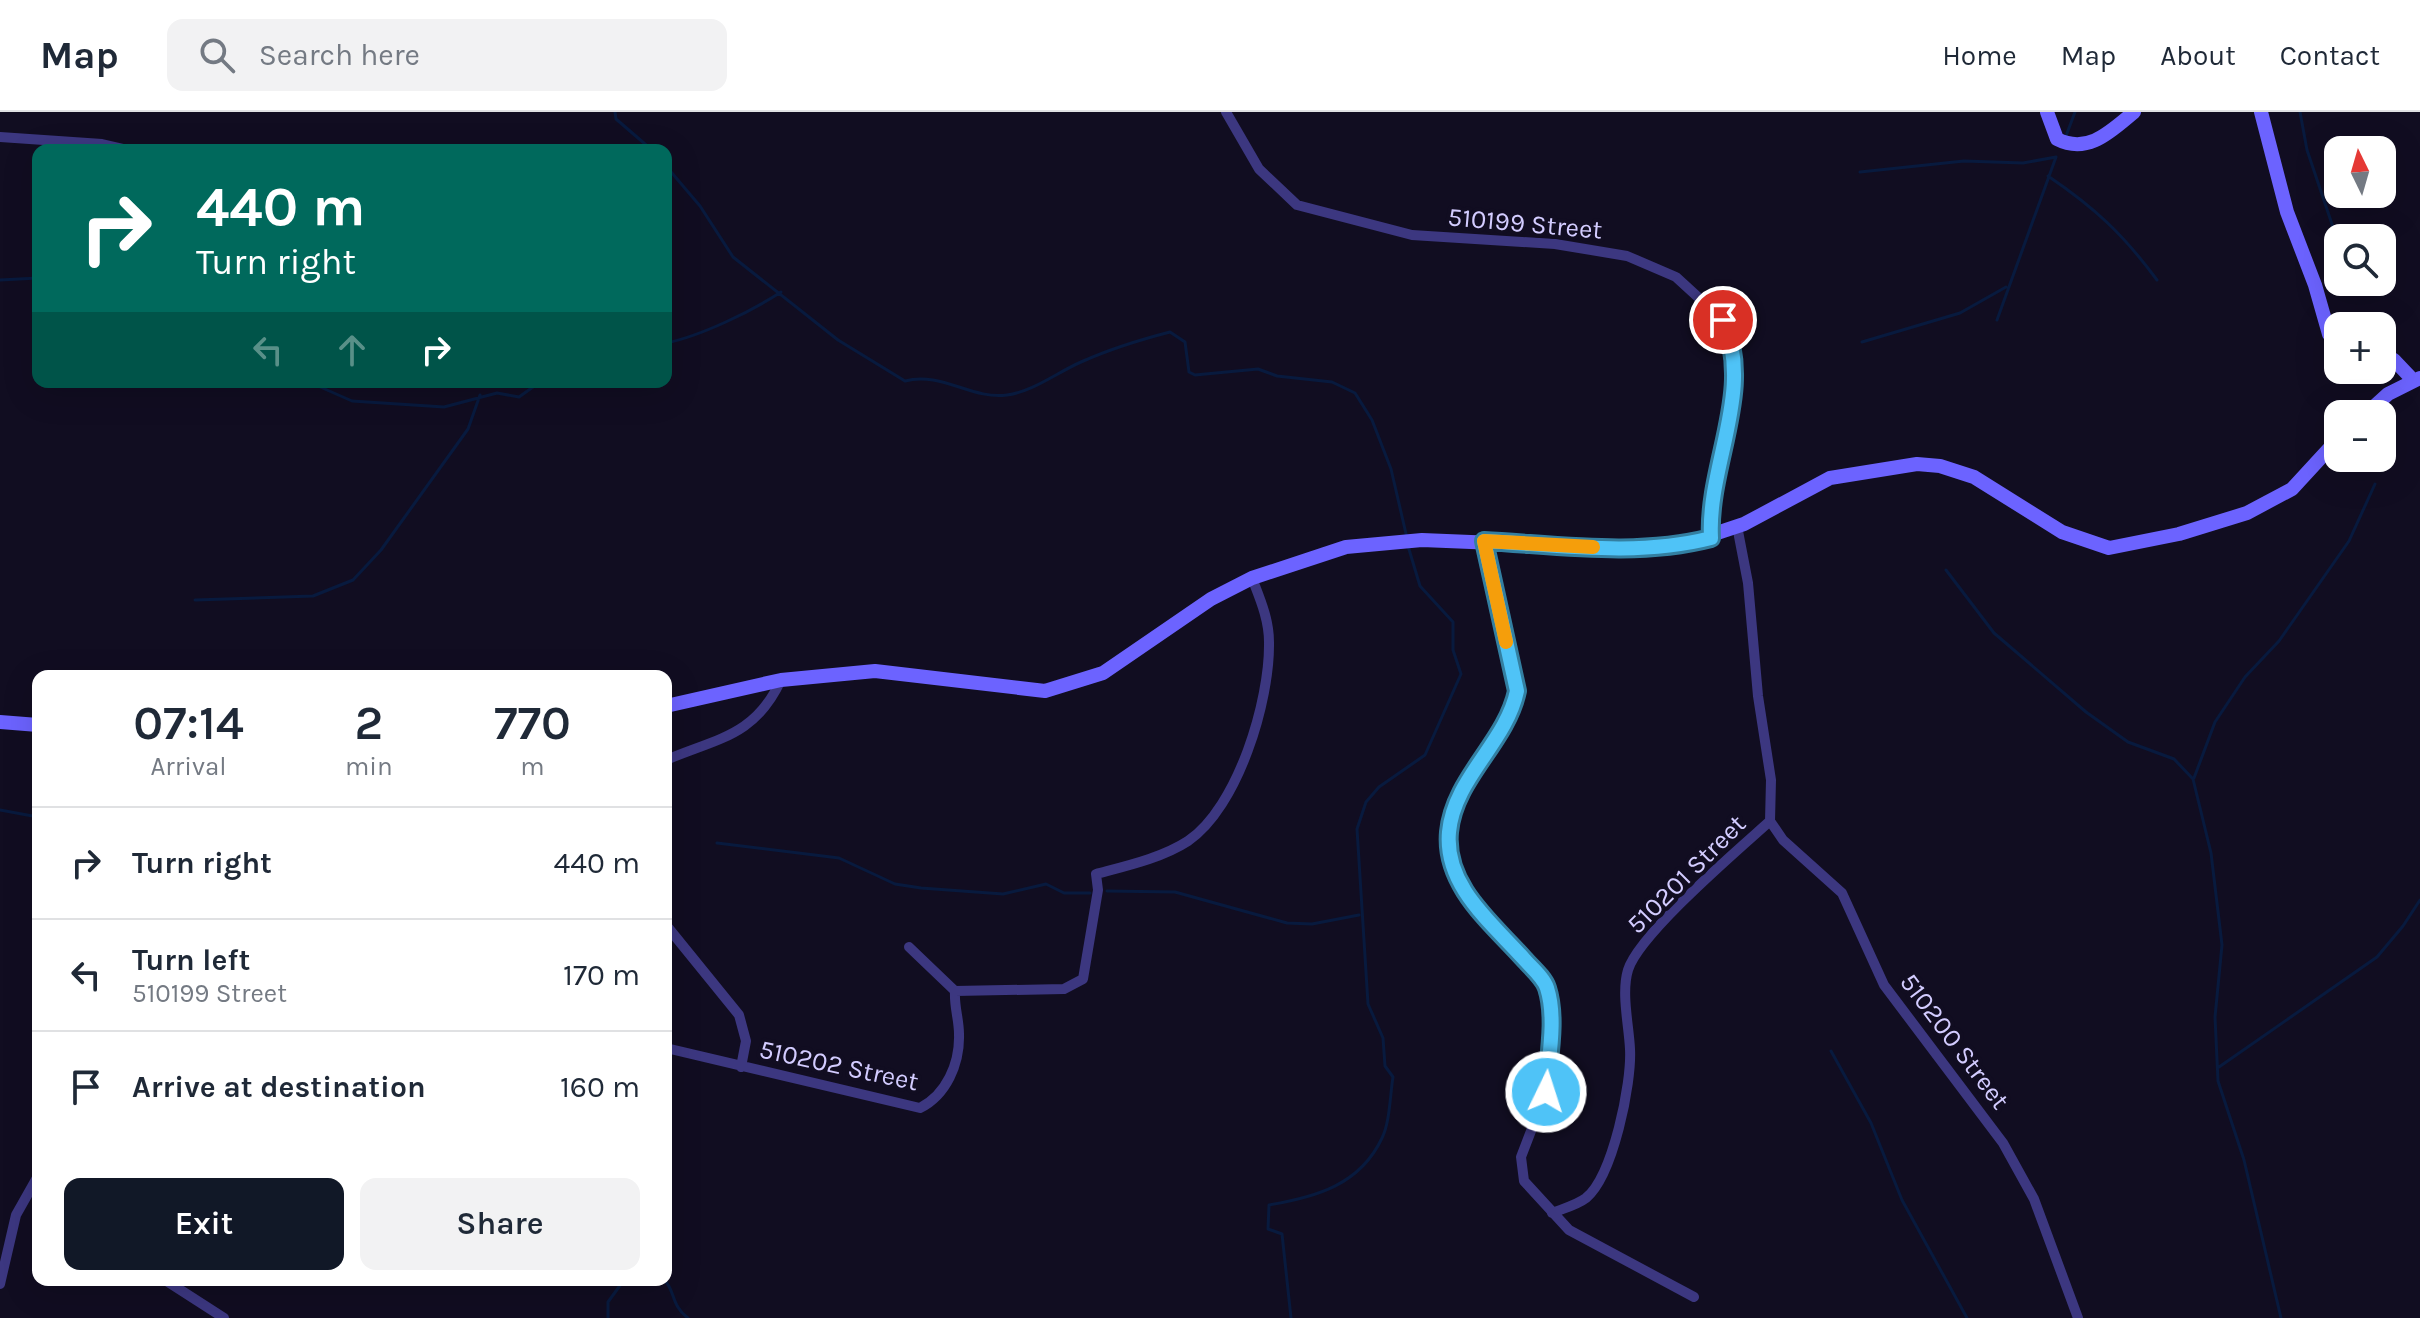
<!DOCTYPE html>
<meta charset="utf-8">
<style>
body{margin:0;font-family:Karla,sans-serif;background:#f2f2f3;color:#1f2937;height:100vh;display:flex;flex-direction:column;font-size:30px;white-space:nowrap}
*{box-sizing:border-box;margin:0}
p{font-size:26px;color:#747a83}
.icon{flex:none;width:44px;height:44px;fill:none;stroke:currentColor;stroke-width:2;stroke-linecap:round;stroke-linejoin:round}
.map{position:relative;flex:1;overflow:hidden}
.panel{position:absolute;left:32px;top:558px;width:640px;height:616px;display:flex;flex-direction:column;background:#fff;border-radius:16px;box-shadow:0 8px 32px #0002}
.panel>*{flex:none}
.hud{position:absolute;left:32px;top:32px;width:640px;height:244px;border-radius:16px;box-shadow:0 8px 32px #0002;background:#00695c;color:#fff;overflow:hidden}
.needle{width:52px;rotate:355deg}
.fabs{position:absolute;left:2324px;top:24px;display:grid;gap:16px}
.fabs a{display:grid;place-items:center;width:72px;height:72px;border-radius:16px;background:#fff;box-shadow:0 8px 32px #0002;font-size:40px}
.pin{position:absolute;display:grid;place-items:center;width:68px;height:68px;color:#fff;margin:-34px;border:4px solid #fff;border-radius:50%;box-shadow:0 2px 8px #0007}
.me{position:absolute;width:88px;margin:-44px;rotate:4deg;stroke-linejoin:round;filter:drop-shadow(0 0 6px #0008)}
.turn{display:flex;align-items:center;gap:28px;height:168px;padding:0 32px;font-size:36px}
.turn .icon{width:104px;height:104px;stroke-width:2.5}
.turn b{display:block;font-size:56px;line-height:68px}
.lanes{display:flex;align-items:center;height:76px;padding:0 32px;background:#0003;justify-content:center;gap:40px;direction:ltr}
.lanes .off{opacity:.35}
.eta{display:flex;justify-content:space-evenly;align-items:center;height:136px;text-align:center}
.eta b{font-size:48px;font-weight:600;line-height:56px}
.cta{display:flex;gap:16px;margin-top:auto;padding:16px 32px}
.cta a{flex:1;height:92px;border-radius:16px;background:#111827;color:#fff;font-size:32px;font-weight:600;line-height:92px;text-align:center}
.cta a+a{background:#f2f2f3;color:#1f2937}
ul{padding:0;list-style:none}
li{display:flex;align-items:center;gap:24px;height:112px;padding:0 32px;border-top:2px solid #e0e1e3}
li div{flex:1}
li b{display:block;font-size:30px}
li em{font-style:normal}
header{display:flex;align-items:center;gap:48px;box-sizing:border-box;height:112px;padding:0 40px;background:#fff;border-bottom:2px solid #e0e1e3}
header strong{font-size:38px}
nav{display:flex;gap:44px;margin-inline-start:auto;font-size:28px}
.search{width:560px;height:72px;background:#f2f2f3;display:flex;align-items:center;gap:20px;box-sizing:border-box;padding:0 28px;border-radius:16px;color:#747a83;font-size:30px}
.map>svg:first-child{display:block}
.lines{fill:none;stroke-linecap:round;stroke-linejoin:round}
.stream{stroke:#081a3e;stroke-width:3}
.street{stroke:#3c3780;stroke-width:10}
.secondary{stroke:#6c63ff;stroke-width:14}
.route-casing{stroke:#337fa1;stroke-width:20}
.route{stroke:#4fc3f7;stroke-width:14}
.slow{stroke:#f59e0b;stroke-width:14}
.labels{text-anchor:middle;stroke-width:8;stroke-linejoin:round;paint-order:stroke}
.street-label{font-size:26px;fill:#d3ccff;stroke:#110d21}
</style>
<header>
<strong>Map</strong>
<div class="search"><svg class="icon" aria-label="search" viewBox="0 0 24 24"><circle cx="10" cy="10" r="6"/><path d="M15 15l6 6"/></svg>Search here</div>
<nav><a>Home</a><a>Map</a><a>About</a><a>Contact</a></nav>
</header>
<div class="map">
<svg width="2420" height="1206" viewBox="0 0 2420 1206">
<rect width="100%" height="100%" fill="#110d21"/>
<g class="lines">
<!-- stream -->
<path class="stream" d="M615,0l1,7 36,31
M2300,0l7,38 31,92
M2066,24l9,-24
M666,54l34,40 33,51 105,83 67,41c36,-10 67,19 102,14 25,-3 51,-23 74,-33 29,-13 58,-22 89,-30l15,10 4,30 6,3 63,-6 19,7 55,6 23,11 17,27 19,49 16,69
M1860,60l104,-11 59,2 33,-6
M2048,64c47,32 75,58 109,104
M0,168l38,-2
M1997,208l59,-163
M1862,230l98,-29 46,-26
M666,231c35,-7 86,-32 115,-51
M309,270l43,19 92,6 53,-14 22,4 21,-15
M1946,458l48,63 92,79 42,30 46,17 19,20 18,74 11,92 -7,72 3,64 26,79 37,158
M195,488l118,-4 40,-16 28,-30 87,-121 12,-34
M2194,666l21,-56 30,-45 34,-36 70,-100 26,-57
M0,698l38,7
M717,731l122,15 56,26 26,4 82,6 43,-10 18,9h26
M1107,779l68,1 112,31 25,1 47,-9
M1831,939l40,72 31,77 65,118
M2219,955l158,-110 26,-31 17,-26
M664,1168c11,9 7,26 24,38
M608,1206v-16l16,-22
M1291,1206l-9,-84 -14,-5 1,-24c47,-8 91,-20 113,-67 8,-16 8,-43 11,-61l-8,-11 -2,-28 -15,-34 -11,-175 9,-27 13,-15 46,-32 36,-81 -8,-24v-28l-33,-36 -12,-40"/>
<!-- street -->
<path class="street" d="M1226,0l33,57 38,36 115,30 143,9 72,12 49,21 47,43 10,22 -1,68 -23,97 2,31
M0,25l102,7 26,6
M1737,414l11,57 10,113 13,84 -1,41 13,19 59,53 42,92 119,158 31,56 44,119
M1484,429l33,150 -5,23 -45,68 -18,50 2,34 11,23 85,98 3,43 -4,62 -25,65 3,24 45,49 125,67
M666,648c52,-22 89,-24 115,-80
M666,813l73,90 7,26 -5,26
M909,835l46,44 109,-2 19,-10 15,-89 -2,-16c30,-8 66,-16 92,-33 50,-34 82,-140 81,-199 0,-23 -9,-43 -17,-64
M666,936l254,60c26,-13 40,-44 39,-74 0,-15 -5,-27 -4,-43
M1552,1101c10,-4 25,-8 34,-15 27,-22 46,-115 44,-149 -1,-23 -9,-56 -2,-79 11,-36 111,-121 142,-149
M165,1168l59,38
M0,1172l16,-69 22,-39"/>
<!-- secondary -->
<path class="secondary" d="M2047,0l10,27c31,16 54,-8 77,-27
M2261,0l26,100 28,73 14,49 9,12
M2382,242l12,6 19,20
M2366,302l22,-20 32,-16
M666,594l115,-26 94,-9 170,20 58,-18 108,-74 41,-21 94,-31 76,-7 192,8 61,-1 69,-23 86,-46 87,-14 23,2 34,11 88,55 47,16 70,-14 68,-21 45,-24 46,-50
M0,610l38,3"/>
</g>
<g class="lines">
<defs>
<path id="route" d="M1546,980c2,-32 11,-73 1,-104 -3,-10 -16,-21 -23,-29 -32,-36 -80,-73 -75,-127 5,-54 57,-89 68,-141l-33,-150c75,4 153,16 227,-3 -4,-73 44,-147 12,-218"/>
</defs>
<!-- route casing -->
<use href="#route" class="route-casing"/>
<!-- route -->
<use href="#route" class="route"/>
<!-- slow -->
<path class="slow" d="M1506,530l-22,-101 109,6"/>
</g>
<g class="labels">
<!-- street labels -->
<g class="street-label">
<text transform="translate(1525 111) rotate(5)" y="9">510199 Street</text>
<text transform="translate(1686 762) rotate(-45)" y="9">510201 Street</text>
<text transform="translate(1955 929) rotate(53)" y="9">510200 Street</text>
<text transform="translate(839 953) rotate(12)" y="9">510202 Street</text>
</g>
</g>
</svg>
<div class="fabs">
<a><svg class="needle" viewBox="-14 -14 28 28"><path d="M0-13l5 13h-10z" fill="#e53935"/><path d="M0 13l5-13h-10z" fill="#747a83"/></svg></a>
<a><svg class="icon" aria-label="search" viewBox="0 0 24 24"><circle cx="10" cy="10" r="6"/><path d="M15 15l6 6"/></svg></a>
<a>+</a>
<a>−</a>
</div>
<div class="pin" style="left:1723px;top:208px;background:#d93025"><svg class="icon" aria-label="arrive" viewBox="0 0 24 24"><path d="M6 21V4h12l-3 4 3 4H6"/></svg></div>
<svg class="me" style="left:1546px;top:980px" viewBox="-20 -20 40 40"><circle r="17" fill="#4fc3f7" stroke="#fff" stroke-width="3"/><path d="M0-11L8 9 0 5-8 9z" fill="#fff"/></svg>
<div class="hud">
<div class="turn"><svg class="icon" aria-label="right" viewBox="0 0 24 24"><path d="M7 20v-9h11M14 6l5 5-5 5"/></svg><div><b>440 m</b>Turn right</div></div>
<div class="lanes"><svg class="icon off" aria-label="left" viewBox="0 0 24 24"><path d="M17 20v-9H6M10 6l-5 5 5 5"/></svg><svg class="icon off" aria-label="ahead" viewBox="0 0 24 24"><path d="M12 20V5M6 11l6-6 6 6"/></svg><svg class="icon" aria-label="right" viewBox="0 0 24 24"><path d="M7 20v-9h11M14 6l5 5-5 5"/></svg></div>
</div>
<section class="panel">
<div class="eta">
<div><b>07:14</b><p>Arrival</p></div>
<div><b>2</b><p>min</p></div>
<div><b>770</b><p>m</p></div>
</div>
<ul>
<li><svg class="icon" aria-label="right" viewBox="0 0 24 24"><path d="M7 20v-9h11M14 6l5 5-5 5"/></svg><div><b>Turn right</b></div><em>440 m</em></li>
<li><svg class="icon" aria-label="left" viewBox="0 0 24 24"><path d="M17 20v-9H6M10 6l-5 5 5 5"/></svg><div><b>Turn left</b><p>510199 Street</p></div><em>170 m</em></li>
<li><svg class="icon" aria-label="arrive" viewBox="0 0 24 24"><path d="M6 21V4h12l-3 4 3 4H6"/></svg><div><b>Arrive at destination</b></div><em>160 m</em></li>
</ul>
<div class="cta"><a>Exit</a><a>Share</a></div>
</section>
</div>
